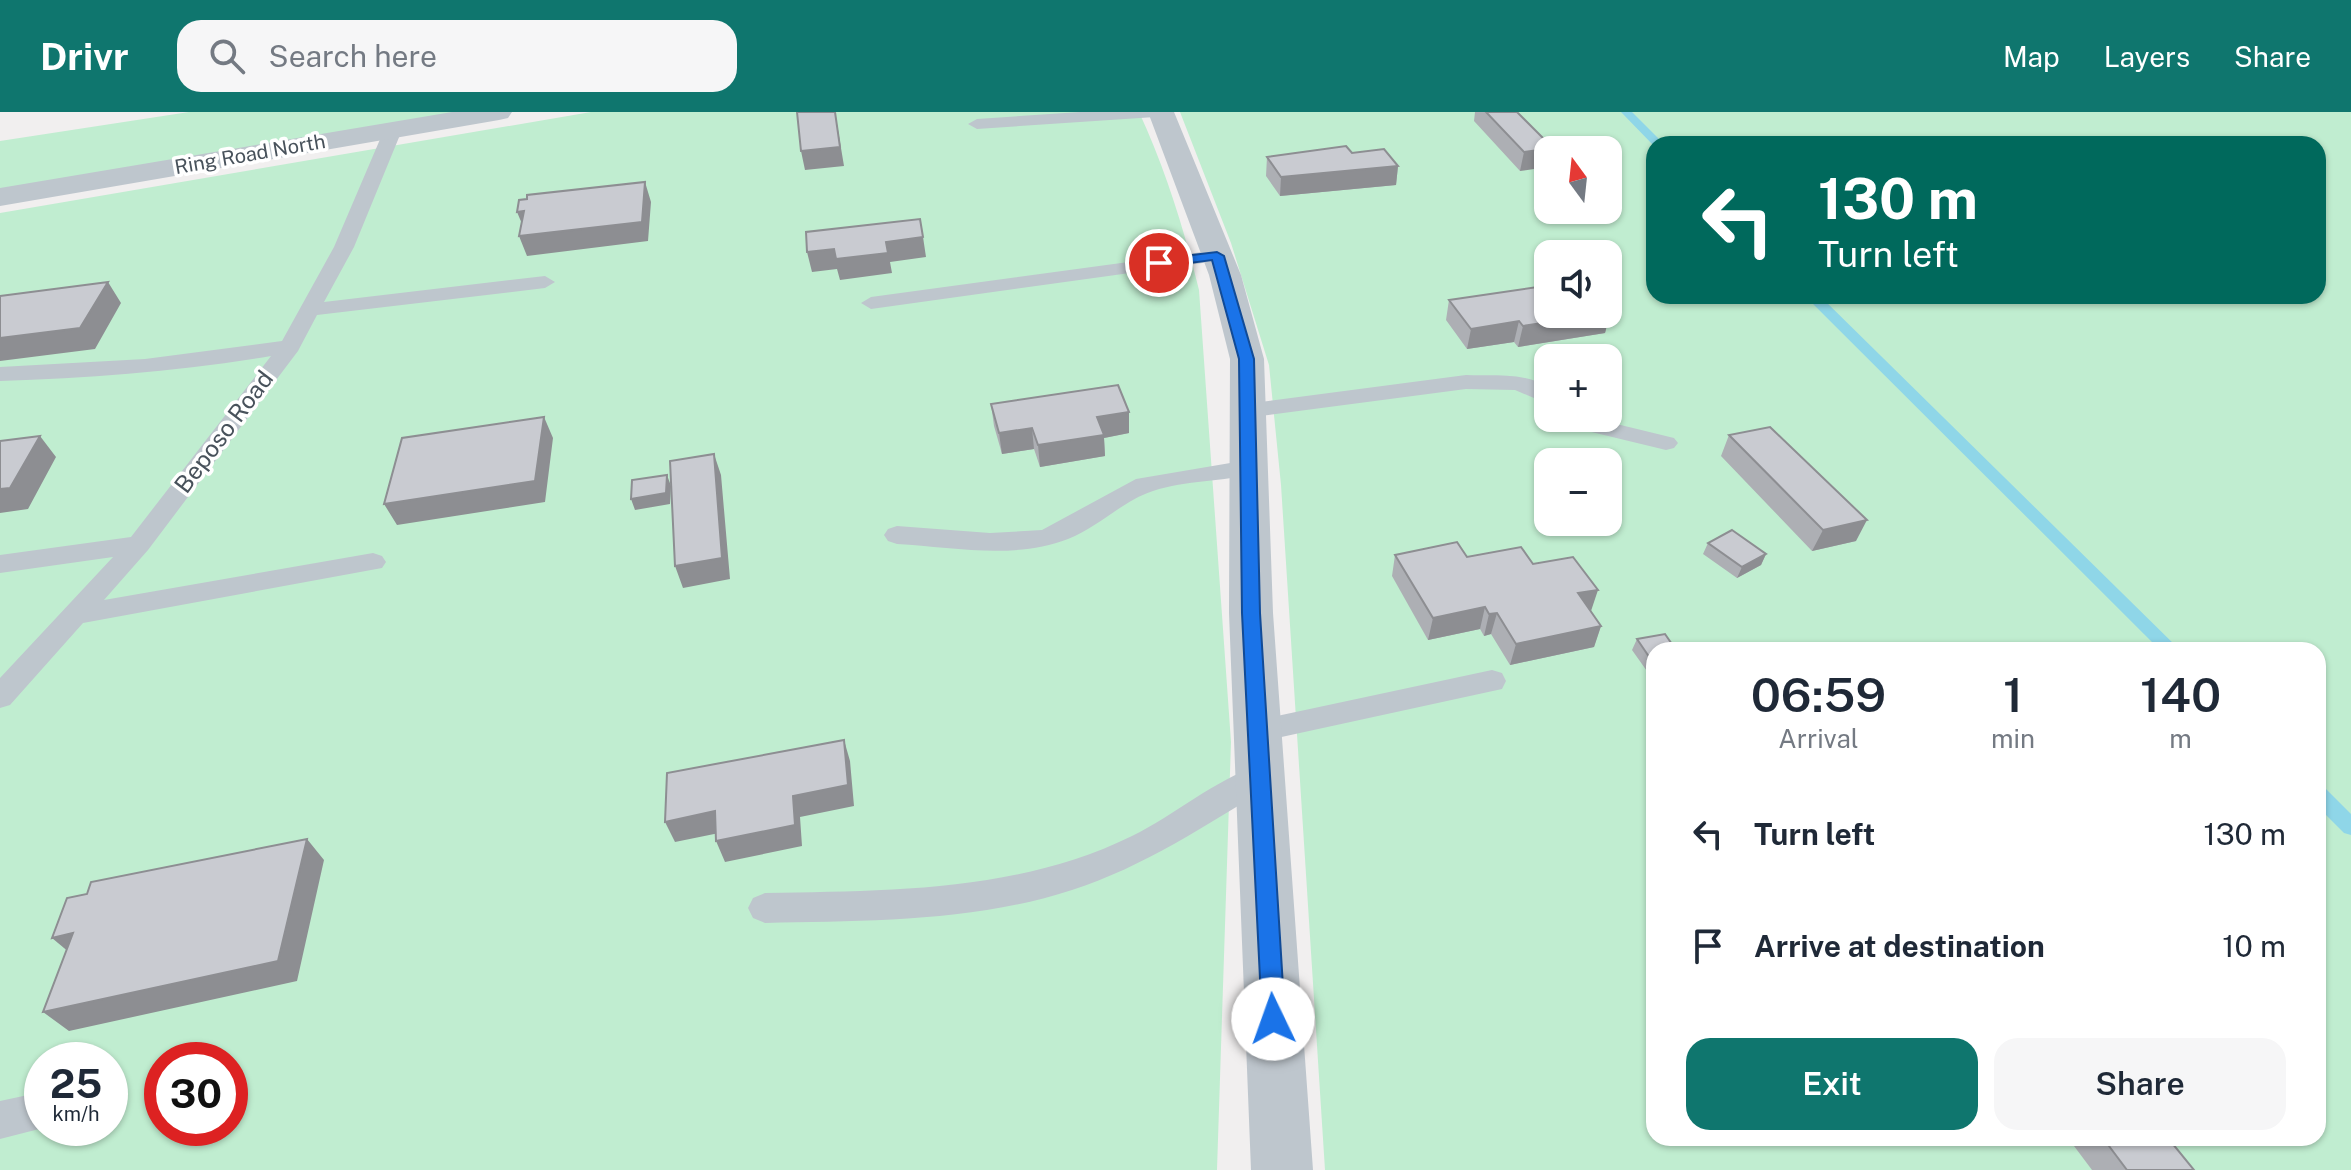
<!DOCTYPE html>
<meta charset="utf-8">
<style>
body{margin:0;font-family:"Public Sans",sans-serif;background:#f6f6f7;color:#1f2937;height:100vh;display:flex;flex-direction:column;font-size:30px;white-space:nowrap}
*{box-sizing:border-box;margin:0}
p{font-size:26px;color:#747a83}
.icon{flex:none;width:44px;height:44px;fill:none;stroke:currentColor;stroke-width:2;stroke-linecap:round;stroke-linejoin:round}
.map{position:relative;flex:1;overflow:hidden}
.drawer{position:absolute;left:1646px;top:530px;width:680px;height:504px;display:flex;flex-direction:column;background:#fff;border-radius:24px;box-shadow:0 2px 6px #0004}
.drawer>*{flex:none}
.banner{position:absolute;left:1646px;top:24px;width:680px;height:168px;border-radius:24px;box-shadow:0 2px 6px #0004;background:#00695c;color:#fff;overflow:hidden}
.needle{width:52px;rotate:345deg}
.buttons{position:absolute;left:1534px;top:24px;display:grid;gap:16px}
.buttons a{display:grid;place-items:center;width:88px;height:88px;border-radius:16px;background:#fff;box-shadow:0 2px 6px #0004;font-size:40px}
.speed{position:absolute;left:24px;top:930px;display:flex;gap:16px;font-size:40px;font-weight:700;text-align:center}
.speed>*{display:grid;place-content:center;width:104px;height:104px;border-radius:50%;background:#fff;box-shadow:0 2px 6px #0004;line-height:1}
.speed small{font-size:20px;font-weight:400}
.speed .limit{border:12px solid #d22;background:#fff;color:#111}
.pin{position:absolute;display:grid;place-items:center;width:68px;height:68px;color:#fff;margin:-34px;border:4px solid #fff;border-radius:50%;box-shadow:0 2px 8px #0007}
.me{position:absolute;width:88px;margin:-44px;rotate:357deg;stroke-linejoin:round;filter:drop-shadow(0 0 6px #0008)}
.turn{display:flex;align-items:center;gap:28px;height:168px;padding:0 40px;font-size:36px}
.turn .icon{width:104px;height:104px;stroke-width:2.5}
.turn b{display:block;font-size:56px;line-height:68px}
.eta{display:flex;justify-content:space-evenly;align-items:center;height:136px;text-align:center}
.eta b{font-size:48px;font-weight:600;line-height:56px}
.button{display:flex;gap:16px;margin-top:auto;padding:16px 40px}
.button a{flex:1;height:92px;border-radius:24px;background:#0f766e;color:#fff;font-size:32px;font-weight:600;line-height:92px;text-align:center}
.button a+a{background:#f6f6f7;color:#1f2937}
ul{padding:0;list-style:none}
li{display:flex;align-items:center;gap:24px;height:112px;padding:0 40px}
li div{flex:1}
li b{display:block;font-size:30px}
li em{font-style:normal}
header{display:flex;align-items:center;gap:48px;box-sizing:border-box;height:112px;padding:0 40px;background:#0f766e;color:#fff}
header strong{font-size:38px}
nav{display:flex;gap:44px;margin-inline-start:auto;font-size:28px}
.search{width:560px;height:72px;background:#f6f6f7;display:flex;align-items:center;gap:20px;box-sizing:border-box;padding:0 28px;border-radius:24px;color:#747a83;font-size:30px}
.map>svg:first-child{display:block}
.green{fill:#c0edd0;fill-rule:evenodd}
.lines{fill:none;stroke-linecap:round;stroke-linejoin:round}
.stream{fill:#8fd6e8;fill-rule:evenodd}
.service{fill:#bec6cd;fill-rule:evenodd}
.minor{fill:#bec6cd;fill-rule:evenodd}
.wall{fill:#adafb4}
.shaded-wall{fill:#8d8e92}
.building{fill:#c9cbd1;stroke:#8d8e92;stroke-width:2}
.route{fill:#1a73e8;stroke:#114b97;stroke-width:2}
.labels{text-anchor:middle;stroke-width:7;stroke-linejoin:round;paint-order:stroke}
.far-street-label{font-size:20px;fill:#48525b;stroke:#fff}
.street-label{font-size:24px;fill:#48525b;stroke:#fff}
</style>
<header>
<strong>Drivr</strong>
<div class="search"><svg class="icon" aria-label="search" viewBox="0 0 24 24"><circle cx="10" cy="10" r="6"/><path d="M15 15l6 6"/></svg>Search here</div>
<nav><a>Map</a><a>Layers</a><a>Share</a></nav>
</header>
<div class="map">
<svg width="2351" height="1058" viewBox="0 0 2351 1058">
<rect width="100%" height="100%" fill="#f1efef"/>
<!-- green -->
<path class="green" d="M189,0h288l-477,80v-51z
M591,0h548c26,56 45,117 60,178l32,452 -14,428h-1217v-957zM42,948h68v68h-68zM162,948h68v68h-68z
M1180,0h1171v1058h-1026l-44,-685 -12,-120 -38,-122zM1654,32h664v152h-664zM1548,38h60v60h-60zM1548,142h60v60h-60zM1548,246h60v60h-60zM1548,350h60v60h-60zM1654,538h664v488h-664z"/>
<g class="lines">
<!-- stream -->
<path class="stream" d="M1621,0h11l32,32h-10v2z
M1805,184h15l360,354h-20z
M2318,674l7,2 26,26v21l-7,-2 -26,-26z"/>
<!-- service -->
<path class="service" d="M1080,0h83l-8,5 -178,12 -9,-5 9,-5z
M393,13l9,5 -48,117 -30,55 221,-26 10,6 -10,6 -228,27 -19,36 -150,199 -44,50 269,-47 9,3 4,6 -4,6 -299,55 -73,82 -10,3v-30l113,-121 -113,16v-18l131,-18 140,-181c-90,15 -180,22 -271,25v-14l145,-8 137,-18 52,-94 50,-117z
M1217,138l10,6 -3,4 -353,49 -10,-6 10,-6z
M1466,263c27,1 59,-3 82,12v17l-33,-14 -49,-1 -220,29 -8,-2 -4,-5 4,-5 8,-2z
M1564,306h28l82,20 4,5 -4,5 -8,2 -91,-22z
M1248,348l9,3 3,5 -3,5c-34,9 -71,7 -104,18 -31,10 -54,36 -85,48 -54,21 -115,8 -171,5l-9,-3 -4,-6 4,-6 9,-3 93,7 52,-3 94,-51z
M1492,558l10,3 4,8 -4,8 -244,53 -11,-3 -4,-8 4,-8 11,-3z
M1260,653l11,3 4,9 -4,9c-64,38 -127,81 -199,104 -98,32 -205,31 -307,33l-12,-5 -5,-10 5,-10 12,-5c124,-2 253,-1 367,-57 43,-21 82,-56 128,-71z
M42,980l1,36 -43,11v-38z"/>
<!-- minor -->
<path class="minor" d="M452,0h60l-4,6 -9,2 -499,86v-18z
M1148,0h26l67,163 23,84 9,254 40,557h-62l-22,-557 1,-254 -21,-84z"/>
</g>
<!-- wall -->
<path class="wall" d="M1475,0h42l36,36 -33,23 -46,-50z
M1352,41l46,13 -2,19 -116,11 -14,-20 1,-19z
M1449,188l99,14 62,-1 -5,20 -87,14 -4,-5 -47,7 -21,-29z
M991,292l138,8v21l-25,5 1,18 -65,11 -6,-18 -32,5 -8,-28z
M1729,323l127,106 -44,10 -91,-95z
M1708,431l58,11 -5,11 -24,13 -34,-24z
M1395,443l72,2 66,7 58,47 10,15 -7,21 -84,18 -19,-31 -7,2 -4,-7 -52,11 -36,-64z
M1637,527l17,11v31l-22,-31z
M2068,1026h100l26,32h-102z"/>
<!-- shaded-wall -->
<path class="shaded-wall" d="M835,0l9,54 -39,4 -4,-19z
M1553,36v2h-5v17l-28,4 4,-19z
M1398,54l-2,19 -116,11 1,-19z
M645,70l6,20 -3,39 -121,15 -8,-20z
M524,99l1,20 -8,-19z
M923,125l3,20 -36,5 2,11 -52,7 -3,-11 -25,3 -5,-20z
M108,170l13,21 -26,46 -95,12v-23z
M1608,201h2l-5,20 -87,14 5,-21 85,-12z
M1519,209l-5,21 -47,7 4,-20z
M1129,300v21l-25,5 1,18 -65,11 -2,-22 59,-28z
M544,305l9,21 -8,64 -148,23 -13,-21z
M1032,316l2,21 -32,5 -3,-21z
M40,324l16,21 -28,52 -28,4v-24z
M714,342l7,21 9,104 -47,9 -8,-22z
M667,363l4,11 -1,18 -35,6 -4,-11z
M1867,408l-11,21 -44,10 11,-21z
M1766,442l-5,11 -24,13 5,-11z
M1598,478l-7,21 -13,-18z
M1485,495l-5,22 -52,11 5,-22z
M1497,501l-6,21 -7,2 5,-22z
M1601,514l-7,21 -84,18 6,-21z
M844,628l6,21 4,45 -54,11 2,29 -77,16 -9,-21 77,-45z
M715,699l9,21 -49,10 -10,-20z
M307,727l17,21 -27,121 -228,50 -26,-19z
M73,821l3,25 -24,-20z"/>
<!-- building -->
<path class="building" d="M797,0h38l5,35 -39,4z
M1486,0h31l36,36 -29,4z
M1346,34l6,7 32,-4 14,17 -117,11 -14,-20z
M645,70l-3,40 -123,14 5,-25 -7,1 2,-12 8,-1v-4z
M920,107l3,18 -37,5 2,11 -52,6 -2,-10 -27,3 -1,-20z
M108,170l-28,46 -80,10v-42z
M1544,174l4,5v23h53l-78,12 -4,-5 -48,8 -22,-29z
M1118,273l11,27 -32,5 7,18 -66,10 -6,-17 -33,5 -8,-29z
M544,305l-9,64 -151,23 18,-66z
M1770,315l97,93 -44,10 -94,-95z
M40,324l-30,52 -10,1v-48z
M714,342l8,104 -47,8 -5,-105z
M667,363l-1,18 -35,6 1,-19z
M1732,418l34,24 -24,13 -34,-24z
M1457,430l10,15 54,-10 12,17 40,-7 25,33 -20,3 23,33 -85,18 -19,-31 -8,1 -4,-7 -52,11 -38,-63z
M1665,522l11,16h-22v14l-17,-25z
M844,628l4,45 -55,11 2,29 -79,16 -1,-30 -50,11 2,-49z
M307,727l-29,122 -235,51 30,-79 -21,5 15,-40 20,-4 4,-12z
M2103,1026h65l26,32h-67z"/>
<!-- route -->
<path class="route" d="M1217,140l7,4 30,103 6,254 25,406 -3,7 -9,4 -8,-4 -3,-7 -20,-406 -3,-254 -27,-99 -53,7 -7,-4 7,-4z"/>
<g class="labels">
<!-- far-street labels -->
<g class="far-street-label">
<text transform="translate(250 42) rotate(-10)" y="7">Ring Road North</text>
</g>
<!-- street labels -->
<g class="street-label">
<text transform="translate(224 320) rotate(-53)" y="8">Beposo Road</text>
</g>
</g>
</svg>
<div class="buttons">
<a><svg class="needle" viewBox="-14 -14 28 28"><path d="M0-13l5 13h-10z" fill="#e53935"/><path d="M0 13l5-13h-10z" fill="#747a83"/></svg></a>
<a><svg class="icon" aria-label="sound" viewBox="0 0 24 24"><path d="M4 9h4l5-4v14l-5-4H4zM17 9q2 3 0 6"/></svg></a>
<a>+</a>
<a>−</a>
</div>
<div class="speed"><div>25<small>km/h</small></div><div class="limit">30</div></div>
<div class="pin" style="left:1159px;top:151px;background:#d93025"><svg class="icon" aria-label="arrive" viewBox="0 0 24 24"><path d="M6 21V4h12l-3 4 3 4H6"/></svg></div>
<svg class="me" style="left:1273px;top:907px" viewBox="-20 -20 40 40"><circle r="19" fill="#fff"/><path d="M0-13L10 11 0 6-10 11z" fill="#1a73e8"/></svg>
<div class="banner">
<div class="turn"><svg class="icon" aria-label="left" viewBox="0 0 24 24"><path d="M17 20v-9H6M10 6l-5 5 5 5"/></svg><div><b>130 m</b>Turn left</div></div>
</div>
<section class="drawer">
<div class="eta">
<div><b>06:59</b><p>Arrival</p></div>
<div><b>1</b><p>min</p></div>
<div><b>140</b><p>m</p></div>
</div>
<ul>
<li><svg class="icon" aria-label="left" viewBox="0 0 24 24"><path d="M17 20v-9H6M10 6l-5 5 5 5"/></svg><div><b>Turn left</b></div><em>130 m</em></li>
<li><svg class="icon" aria-label="arrive" viewBox="0 0 24 24"><path d="M6 21V4h12l-3 4 3 4H6"/></svg><div><b>Arrive at destination</b></div><em>10 m</em></li>
</ul>
<div class="button"><a>Exit</a><a>Share</a></div>
</section>
</div>
